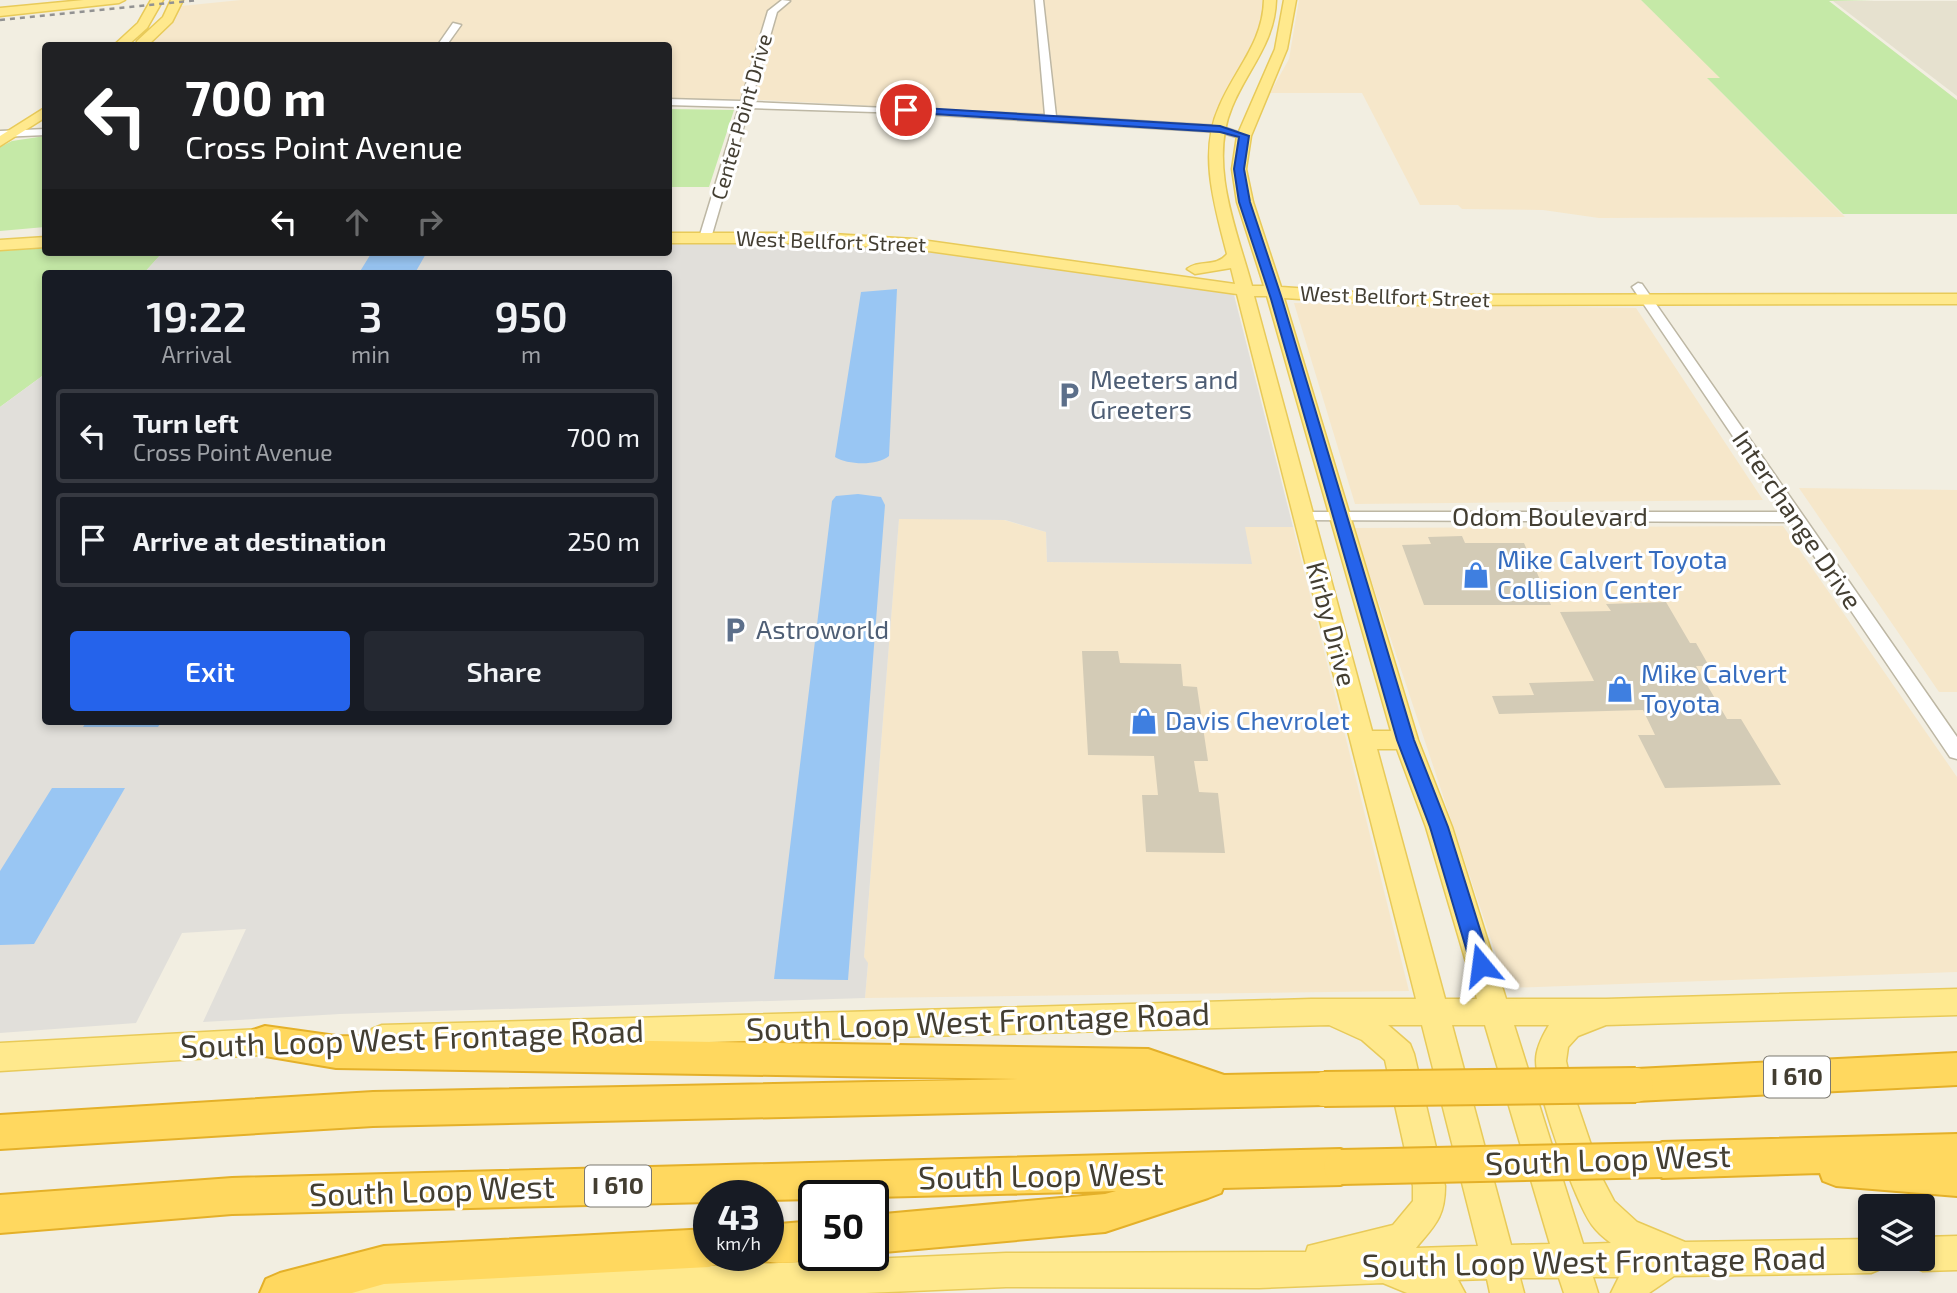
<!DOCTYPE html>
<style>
body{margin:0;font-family:"Exo 2",sans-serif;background:#242831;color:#f1f3f6;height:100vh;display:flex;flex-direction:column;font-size:26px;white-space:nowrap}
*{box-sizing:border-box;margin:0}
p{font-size:23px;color:#9ea1a6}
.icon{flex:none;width:38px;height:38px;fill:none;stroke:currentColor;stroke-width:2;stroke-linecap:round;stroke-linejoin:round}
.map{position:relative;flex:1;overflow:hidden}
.details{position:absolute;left:42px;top:270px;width:630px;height:455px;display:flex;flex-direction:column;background:#171b24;border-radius:7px;box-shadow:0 4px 10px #0003}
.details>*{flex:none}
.guide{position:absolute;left:42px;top:42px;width:630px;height:214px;border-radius:7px;box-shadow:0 4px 10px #0003;background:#202124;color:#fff;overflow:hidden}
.controls{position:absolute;left:1858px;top:1194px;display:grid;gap:14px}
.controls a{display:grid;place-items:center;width:77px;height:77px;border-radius:7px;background:#171b24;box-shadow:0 4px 10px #0003;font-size:35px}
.speed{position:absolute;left:693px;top:1180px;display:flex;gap:14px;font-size:35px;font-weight:700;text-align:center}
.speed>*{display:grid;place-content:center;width:91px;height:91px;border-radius:50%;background:#171b24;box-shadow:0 4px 10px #0003;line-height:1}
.speed small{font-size:18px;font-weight:400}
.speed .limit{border:4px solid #111;border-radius:10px;background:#fff;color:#111}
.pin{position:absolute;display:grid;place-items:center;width:60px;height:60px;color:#fff;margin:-30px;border:4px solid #fff;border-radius:50%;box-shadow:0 2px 7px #0007}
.me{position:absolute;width:77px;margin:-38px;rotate:344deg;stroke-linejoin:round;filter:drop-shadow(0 0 5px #0008)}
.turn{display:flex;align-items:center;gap:24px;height:147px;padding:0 28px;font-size:32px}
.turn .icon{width:91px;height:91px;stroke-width:2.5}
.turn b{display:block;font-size:49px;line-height:60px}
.lanes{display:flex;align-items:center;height:66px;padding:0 28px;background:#0003;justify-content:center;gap:35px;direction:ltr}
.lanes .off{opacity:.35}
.eta{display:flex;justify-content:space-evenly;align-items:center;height:119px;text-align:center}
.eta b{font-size:42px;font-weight:600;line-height:49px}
.cta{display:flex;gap:14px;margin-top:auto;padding:14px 28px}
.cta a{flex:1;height:80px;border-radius:7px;background:#2563eb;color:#fff;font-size:28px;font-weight:600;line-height:80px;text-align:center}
.cta a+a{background:#242831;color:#f1f3f6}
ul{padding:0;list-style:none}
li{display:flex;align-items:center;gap:21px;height:94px;margin:0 14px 10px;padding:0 14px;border:4px solid #363941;border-radius:7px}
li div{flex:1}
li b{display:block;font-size:26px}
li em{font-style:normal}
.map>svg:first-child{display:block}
.residential{fill:#e6e1cf}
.commercial{fill:#f6e7ca}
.green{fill:#c5e9a7}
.parking{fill:#e1dfda}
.water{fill:#99c6f3}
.building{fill:#d3cbb6}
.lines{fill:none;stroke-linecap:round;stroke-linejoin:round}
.minor-casing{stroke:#bdb7a4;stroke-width:3}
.major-casing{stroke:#e8ca59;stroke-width:3}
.highway-casing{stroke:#e4b029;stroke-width:4}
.minor{fill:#fff;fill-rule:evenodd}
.major{fill:#ffe98d;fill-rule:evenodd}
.highway{fill:#ffd85f;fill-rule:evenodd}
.rail{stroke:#929292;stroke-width:2.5;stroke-dasharray:5 5;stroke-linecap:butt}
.highway-bridge-casing{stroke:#e4b029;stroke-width:38;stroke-linecap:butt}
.highway-bridge{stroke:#ffd85f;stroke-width:34}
.route{fill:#2563eb;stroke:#184099;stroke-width:2}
.labels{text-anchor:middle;stroke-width:6;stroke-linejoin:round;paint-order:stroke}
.far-street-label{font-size:21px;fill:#433e32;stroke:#fff}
.shield{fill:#fff;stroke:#7b7870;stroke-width:2}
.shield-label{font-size:24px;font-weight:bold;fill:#433e32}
.service-label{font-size:26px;fill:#4e5e75;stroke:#fff;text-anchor:start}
.street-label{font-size:26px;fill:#433e32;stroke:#fff}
.shop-label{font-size:26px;fill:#366cbe;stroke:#fff;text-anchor:start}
.near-street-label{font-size:32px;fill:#433e32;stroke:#fff}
</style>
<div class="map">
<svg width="1957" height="1293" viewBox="0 0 1957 1293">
<rect width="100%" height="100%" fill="#f2eee1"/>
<!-- residential -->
<path class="residential" d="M1833,1h124v95z"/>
<!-- commercial -->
<path class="commercial" d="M241,0h1024v11l-15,49 -37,64 -452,-24 -92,-1 -1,-53h-522l26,-24 9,-16z
M1299,0h342l80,78 -13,1 137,138 -246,1 -56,-8 -81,-1 -4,-4h-38l-58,-112h-92l19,-34z
M1294,303l342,5 127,192 -408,4z
M1799,488l158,2v202h-18z
M899,518l105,2 42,12 1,30 204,2 -7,-37h49l116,464 -544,7 3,-34 -4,-7z
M1783,526l174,251v195l-450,16 -153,-460z"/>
<!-- green -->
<path class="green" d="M1641,0h233l-45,1 128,99v114h-114l-136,-136h13z
M669,109l65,1 -25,77h-40z
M45,136v91l-45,4v-84l12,-6z
M45,248l1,4h117l-19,21h-98l-1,101 -45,33v-156z"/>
<!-- parking -->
<path class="parking" d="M748,241l166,8 312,43 8,3 59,232h-48l7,37 -205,-2 -1,-30 -41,-12 -106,-1 -35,438 4,6 -3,35 -525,16 -137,8 43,-93 -64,4 -46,90 -136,10v-626l45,-33 1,347h622v-448h-524l19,-21h505l1,-10z"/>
<!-- water -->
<path class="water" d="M372,252h55l-12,21h-56z
M897,289l-8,167c-12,10 -41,9 -54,1l26,-165z
M858,494l23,3 4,8 -37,475 -74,-1 58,-478 4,-5z
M87,721h75l-4,6h-75z
M52,788h73l-91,156 -34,1v-74z"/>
<!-- building -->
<path class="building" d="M1462,536l3,7h59l27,62h-127l-22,-60 29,-1 -3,-7z
M1666,602l24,41h6l13,23h-13l31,53h14l40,66 -116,3 -27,-53h17l-12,-25 -144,4 -7,-18 42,-1 -5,-12 65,-2 -34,-69 51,-1 -5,-7z
M1082,651h36l2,12 61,1 2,22 14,1 11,74h-14l5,31 19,1 7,60 -79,-1 -4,-57h16l-4,-39 -66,-1z"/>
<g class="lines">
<defs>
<path id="minor" d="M782,0l8,1 -13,11 -26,90 294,13 -10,-115h8l13,116 164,10 29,10 -5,3 -25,-7 -313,-19 -157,-5 -38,130 -10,3 -2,-3 40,-131 -71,-2v-6l73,2 27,-90z
M453,23l8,2 -15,21h-9z
M46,129v6l-46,2v-6z
M1638,283l4,1 315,453v22l-7,-2 -159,-235 -493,-2 -2,-3 2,-3 6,-2h480l-152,-225z"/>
<path id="major" d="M84,0h41l-6,3 -119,13v-8z
M151,0h12l-16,28 -20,18h-14l25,-23z
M171,0h12l-11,22 -25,24h-11l1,-5 26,-24z
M1264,0h12c-1,43 -29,70 -44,107 -24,57 5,124 20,179h12l-27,-84 -5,-33 5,-33 38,-87 9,-49h12l-9,49 -36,87 -5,33 7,33 28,85 117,8 559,-1v10l-559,1 -114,-7 134,442 34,87 54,172h100l351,-10v26l-351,10 -28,11 -10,11 -2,14 7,31 30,88 11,21 23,21 48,20 186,-3v19h16l-4,10 -12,5 -197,3 -25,17h-38l8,-16h-26l5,16h-34l-5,-15h-39l4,15h-34l-3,-14 -29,1 7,13h-58l-24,-10 -124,5 -253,-1 -141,6h-572l5,-12 12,-5 284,-5 412,-18 300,-1 2,-6 85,-21 20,-24v-15l-28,-126 -23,-20 -33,-15 -947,26 -10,-4 -5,-9 5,-9 10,-4 929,-26h105l-179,-705 -323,-45 -98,-6h-148v-10h148l98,6 321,45 -4,-16 -36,6 -8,-5c12,-10 29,-1 40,-15 -12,-47 -29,-101 -8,-147 16,-38 44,-64 45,-107zM1254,296h13l124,435h-19zM1377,749h20l29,78 51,172h-32zM1388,1025h34l56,221 -62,2c19,-23 29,-31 29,-62l-31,-132 -4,-10zM1452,1025h33l65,219 -39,1zM1514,1025h35c-6,10 -13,23 -13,35 0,31 38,139 56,165 5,7 12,13 19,18l-28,1z
M46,107v10l-46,29v-10z
M46,237v10l-46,3v-10z
M278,1028l10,4 5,9 -5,9 -10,4 -278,17v-28z
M1957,1236v34l-34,1 -12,-5 -3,-8h15v-21z"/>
<path id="highway" d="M265,1026l71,10 812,13 76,26 100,-2 12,4 6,12 -6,12 -12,4 -951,21 -373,23v-34l373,-23 646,-13 -683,-11 -71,-12 -12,-4 -5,-11 5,-11z
M1957,1053v32l-321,16 -12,-5 -6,-11 6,-11 12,-5z
M1957,1134v62l-121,-10 -13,-5 -3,-8 -158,5 -13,-6 -5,-12 5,-12 13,-6z
M1341,1149l13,5 5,13 -5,13 -13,5 -118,3 -2,5 -13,5 -103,34 -232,21v-38l232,-21 11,-3 -243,6 -59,-2v4l-46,1v-5h-59v7l-477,12 -232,19v-38l232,-17z
M814,1221v34h10c-20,8 -49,11 -70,3l-1,-3h15v-30z
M709,1229v26h16l-2,7 -14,5 -325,17 -32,9h-92l6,-14 14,-6 104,-27z"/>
</defs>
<!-- minor casing -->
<use href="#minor" class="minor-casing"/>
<!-- major casing -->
<use href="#major" class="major-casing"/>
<!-- highway casing -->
<use href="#highway" class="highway-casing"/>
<!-- minor -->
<use href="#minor" class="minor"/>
<!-- major -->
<use href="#major" class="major"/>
<!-- highway -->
<use href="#highway" class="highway"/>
<!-- rail -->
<path class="rail" d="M0,20l199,-20"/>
<defs>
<path id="highway-bridge" d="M1324,1089l312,-4
M1341,1167l321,-7"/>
</defs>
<!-- highway-bridge casing -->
<use href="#highway-bridge" class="highway-bridge-casing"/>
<!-- highway-bridge -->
<use href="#highway-bridge" class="highway-bridge"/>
</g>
<!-- route -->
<path class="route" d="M906,107l314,19 29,10 -5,33 6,33 32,97 132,441 34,87 43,138 -3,6 -7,3 -7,-3 -3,-6 -41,-138 -33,-87 -126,-441 -32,-97 -5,-33 5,-32 -19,-5 -318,-20v-4z"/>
<!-- icons -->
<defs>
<symbol id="parking-bare" viewBox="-9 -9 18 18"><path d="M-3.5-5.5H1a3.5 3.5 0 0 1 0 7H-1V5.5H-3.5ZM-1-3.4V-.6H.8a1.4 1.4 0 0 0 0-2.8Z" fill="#5c6f8a" stroke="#fff" stroke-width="2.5" paint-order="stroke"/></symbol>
<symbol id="shop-bare" viewBox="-9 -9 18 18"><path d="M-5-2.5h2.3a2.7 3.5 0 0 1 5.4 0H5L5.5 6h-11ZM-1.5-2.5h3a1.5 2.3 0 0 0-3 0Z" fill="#3f7fe0" stroke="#fff" stroke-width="2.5" paint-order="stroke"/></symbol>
</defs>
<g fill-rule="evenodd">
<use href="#parking-bare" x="1050" y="376" width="38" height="38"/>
<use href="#shop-bare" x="1457" y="556" width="38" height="38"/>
<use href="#parking-bare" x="716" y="611" width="38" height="38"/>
<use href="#shop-bare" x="1601" y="670" width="38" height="38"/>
<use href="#shop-bare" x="1125" y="702" width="38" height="38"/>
</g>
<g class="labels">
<!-- far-street labels -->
<g class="far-street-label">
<text transform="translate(742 117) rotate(-74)" y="7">Center Point Drive</text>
<text transform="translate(831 242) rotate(2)" y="7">West Bellfort Street</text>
<text transform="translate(1395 297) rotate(2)" y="7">West Bellfort Street</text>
</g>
<!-- shield labels -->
<g class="shield">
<rect x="1764" y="1056.5" width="66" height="41" rx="5"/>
<rect x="585" y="1165.5" width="66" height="41" rx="5"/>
</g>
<g class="shield-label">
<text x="1797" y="1085">I 610</text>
<text x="618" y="1194">I 610</text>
</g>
<!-- service labels -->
<g class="service-label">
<text x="1090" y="389">Meeters and<tspan x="1090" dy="30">Greeters</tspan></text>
<text x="756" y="639">Astroworld</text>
</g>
<!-- street labels -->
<g class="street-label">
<text x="1550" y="526">Odom Boulevard</text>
<text transform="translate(1797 520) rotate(56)" y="9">Interchange Drive</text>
<text transform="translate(1331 624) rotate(75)" y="9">Kirby Drive</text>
</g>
<!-- shop labels -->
<g class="shop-label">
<text x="1497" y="569">Mike Calvert Toyota<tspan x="1497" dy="30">Collision Center</tspan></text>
<text x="1641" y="683">Mike Calvert<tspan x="1641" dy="30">Toyota</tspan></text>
<text x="1165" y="730">Davis Chevrolet</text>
</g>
<!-- near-street labels -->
<g class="near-street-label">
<text transform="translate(978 1022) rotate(-2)" y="11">South Loop West Frontage Road</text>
<text transform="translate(412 1039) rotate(-2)" y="11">South Loop West Frontage Road</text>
<text transform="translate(1608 1160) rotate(-2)" y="11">South Loop West</text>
<text transform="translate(1041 1176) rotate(-1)" y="11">South Loop West</text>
<text transform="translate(432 1191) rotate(-2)" y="11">South Loop West</text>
<text transform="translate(1594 1262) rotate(-1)" y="11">South Loop West Frontage Road</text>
</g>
</g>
</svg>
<div class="controls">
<a><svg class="icon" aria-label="layers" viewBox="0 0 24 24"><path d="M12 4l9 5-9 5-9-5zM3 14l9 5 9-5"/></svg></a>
</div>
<div class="speed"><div>43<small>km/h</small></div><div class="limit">50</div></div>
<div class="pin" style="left:906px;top:110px;background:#d93025"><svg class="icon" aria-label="arrive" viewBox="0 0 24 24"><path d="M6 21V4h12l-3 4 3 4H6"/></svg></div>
<svg class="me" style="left:1481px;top:965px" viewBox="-20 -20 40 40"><path d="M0-17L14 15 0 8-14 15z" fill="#2563eb" stroke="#fff" stroke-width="4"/></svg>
<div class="guide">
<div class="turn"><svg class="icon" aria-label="left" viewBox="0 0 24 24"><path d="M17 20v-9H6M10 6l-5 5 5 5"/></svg><div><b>700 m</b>Cross Point Avenue</div></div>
<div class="lanes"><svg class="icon" aria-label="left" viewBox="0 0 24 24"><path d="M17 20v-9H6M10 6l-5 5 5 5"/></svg><svg class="icon off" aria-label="ahead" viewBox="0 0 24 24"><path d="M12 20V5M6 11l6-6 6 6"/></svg><svg class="icon off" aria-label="right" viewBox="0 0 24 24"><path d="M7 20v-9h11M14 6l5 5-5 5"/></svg></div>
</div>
<section class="details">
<div class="eta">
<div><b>19:22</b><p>Arrival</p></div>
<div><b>3</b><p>min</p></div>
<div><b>950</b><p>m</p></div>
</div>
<ul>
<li><svg class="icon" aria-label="left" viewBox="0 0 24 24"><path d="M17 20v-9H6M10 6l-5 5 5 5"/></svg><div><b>Turn left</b><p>Cross Point Avenue</p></div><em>700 m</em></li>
<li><svg class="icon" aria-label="arrive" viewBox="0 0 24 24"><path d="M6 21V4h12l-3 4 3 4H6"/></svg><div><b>Arrive at destination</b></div><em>250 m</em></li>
</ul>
<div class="cta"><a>Exit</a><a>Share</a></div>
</section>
</div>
